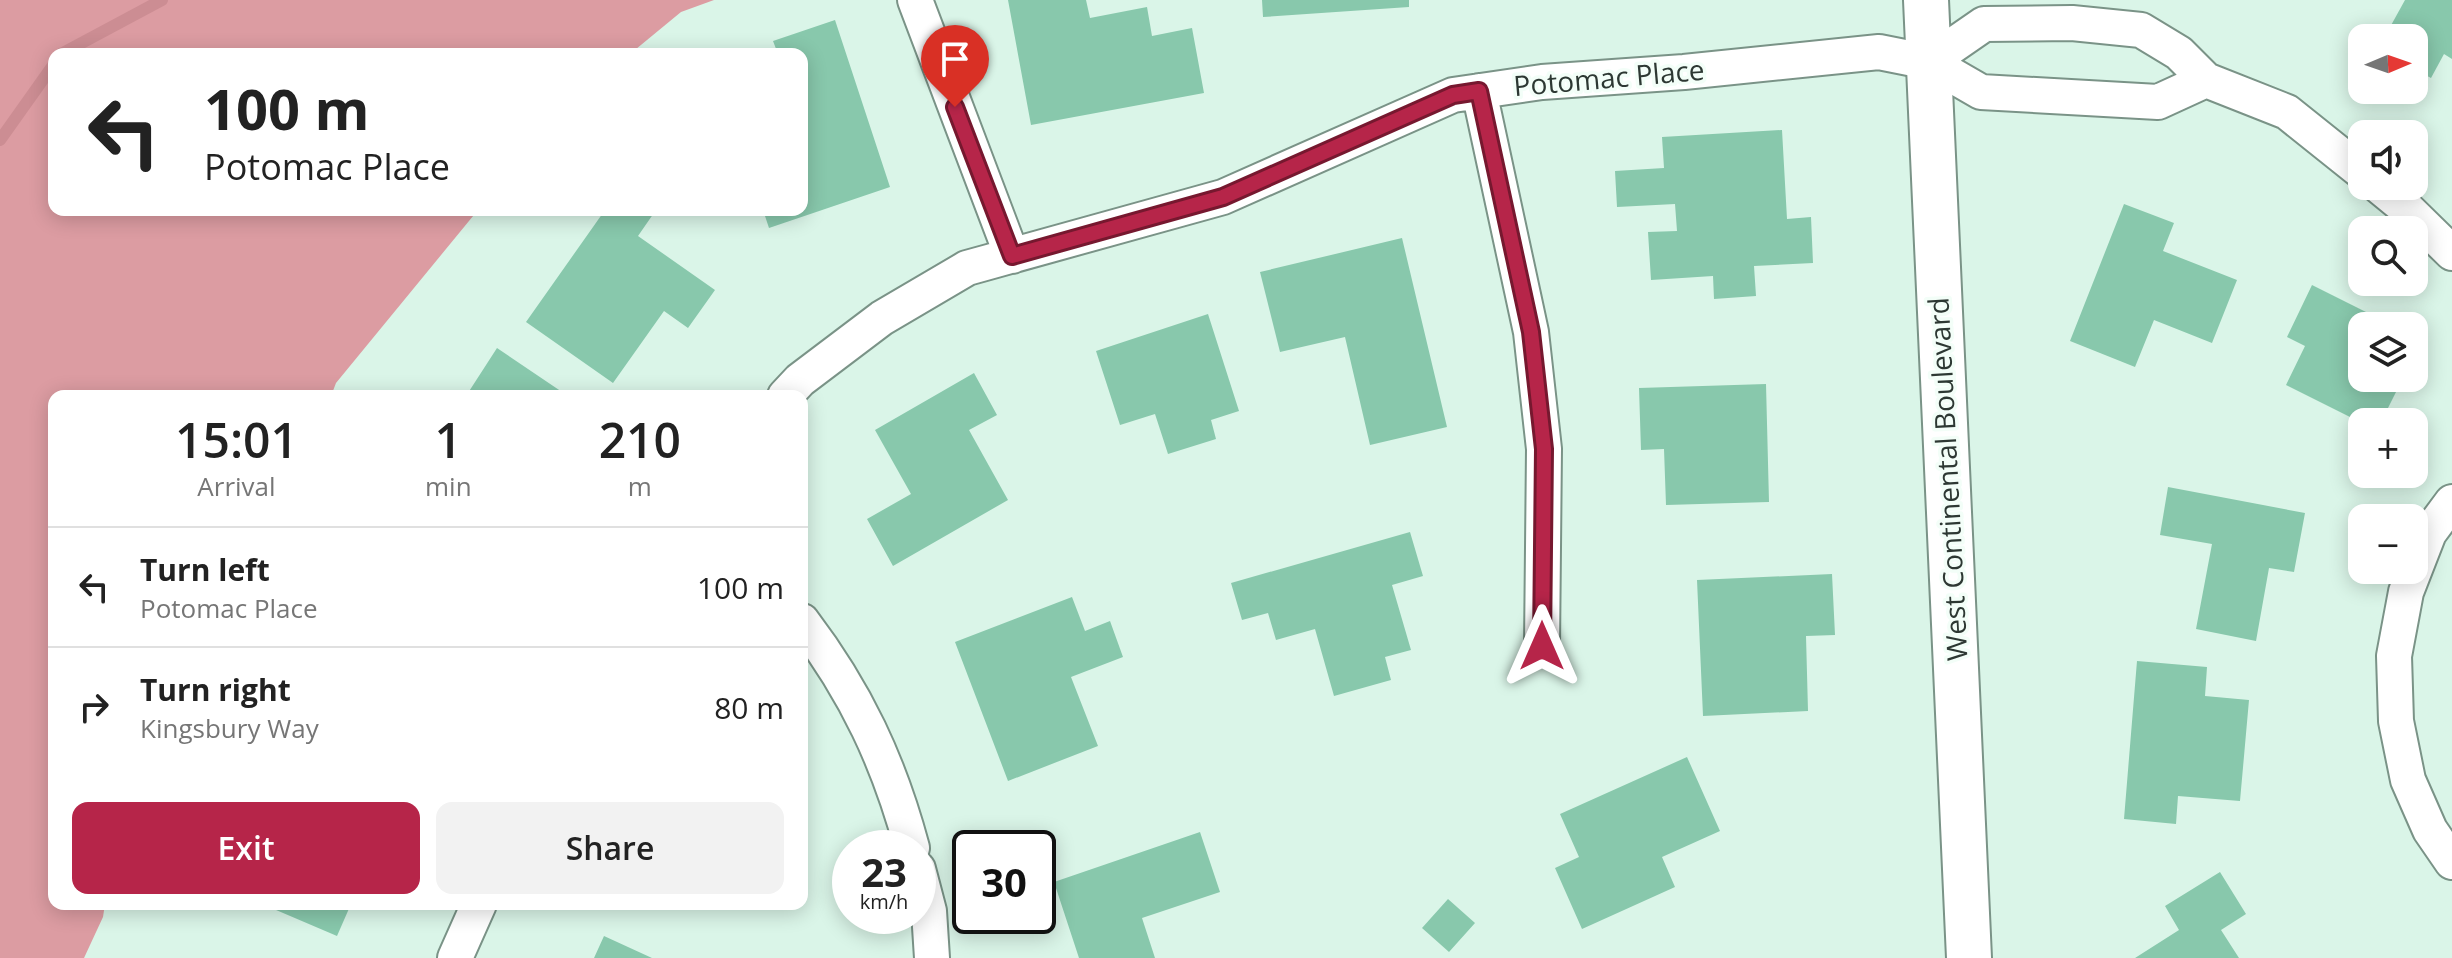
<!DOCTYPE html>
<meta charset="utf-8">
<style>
body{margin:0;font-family:"Open Sans",sans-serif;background:#f2f2f2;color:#222;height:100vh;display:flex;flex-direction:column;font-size:30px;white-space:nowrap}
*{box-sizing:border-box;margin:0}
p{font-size:26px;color:#767676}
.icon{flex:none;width:44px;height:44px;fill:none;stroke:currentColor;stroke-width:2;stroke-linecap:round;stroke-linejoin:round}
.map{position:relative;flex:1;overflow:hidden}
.sheet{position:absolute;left:48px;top:390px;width:760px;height:520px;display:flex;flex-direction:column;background:#fff;border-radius:16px;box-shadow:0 4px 20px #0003}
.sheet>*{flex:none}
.guide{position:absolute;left:48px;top:48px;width:760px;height:168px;border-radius:16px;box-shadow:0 4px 20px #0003;background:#fff;color:#222;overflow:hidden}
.needle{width:52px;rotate:88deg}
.fabs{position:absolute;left:2348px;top:24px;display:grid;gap:16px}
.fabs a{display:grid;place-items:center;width:80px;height:80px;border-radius:16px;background:#fff;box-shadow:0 4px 20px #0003;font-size:40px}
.speed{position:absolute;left:832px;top:830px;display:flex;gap:16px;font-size:40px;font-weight:700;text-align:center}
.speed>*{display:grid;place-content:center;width:104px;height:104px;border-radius:50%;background:#fff;box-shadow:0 4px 20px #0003;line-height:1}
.speed small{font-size:20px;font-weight:400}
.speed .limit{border:4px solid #111;border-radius:12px;background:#fff;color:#111}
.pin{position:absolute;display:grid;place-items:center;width:68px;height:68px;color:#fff;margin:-82px -34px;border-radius:50% 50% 50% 0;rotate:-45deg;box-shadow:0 0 8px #0007}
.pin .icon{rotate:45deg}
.me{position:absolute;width:88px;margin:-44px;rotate:0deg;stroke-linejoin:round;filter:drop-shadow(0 0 6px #0008)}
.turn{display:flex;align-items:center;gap:28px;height:168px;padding:0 24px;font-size:36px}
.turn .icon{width:104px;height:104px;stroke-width:2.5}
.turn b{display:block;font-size:56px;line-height:68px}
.eta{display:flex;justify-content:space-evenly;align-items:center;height:136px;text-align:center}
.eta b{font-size:48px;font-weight:600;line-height:56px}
.button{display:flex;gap:16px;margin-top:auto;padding:16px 24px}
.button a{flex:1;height:92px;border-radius:16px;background:#b62549;color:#fff;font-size:32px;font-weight:600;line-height:92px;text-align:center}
.button a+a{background:#f2f2f2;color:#222}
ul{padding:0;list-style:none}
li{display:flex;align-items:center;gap:24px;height:120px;padding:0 24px;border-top:2px solid #e0e0e0}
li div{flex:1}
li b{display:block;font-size:30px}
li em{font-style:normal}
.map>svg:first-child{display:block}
.forest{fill:#dc9ca2}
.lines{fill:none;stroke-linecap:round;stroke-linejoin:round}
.stream{stroke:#cc8d93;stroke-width:12}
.building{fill:#88c8ac}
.minor-casing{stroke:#7a9387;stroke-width:38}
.secondary-casing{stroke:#7a9387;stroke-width:48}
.minor{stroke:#fff;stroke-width:34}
.secondary{stroke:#fff;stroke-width:44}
.route-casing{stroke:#76182f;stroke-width:20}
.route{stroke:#b62549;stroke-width:14}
.labels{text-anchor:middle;stroke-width:7;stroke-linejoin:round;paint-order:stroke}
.street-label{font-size:28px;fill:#2d3833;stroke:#f3fef8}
</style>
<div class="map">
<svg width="2452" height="958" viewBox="0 0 2452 958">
<rect width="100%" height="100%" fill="#daf5e8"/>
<!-- forest -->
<path class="forest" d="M0,0h714l-33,12 -51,42h-576v156h424l-142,173 -5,13h-277v508h51l-2,13 -19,41h-84z"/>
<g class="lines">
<!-- stream -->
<path class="stream" d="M61,54l101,-54
M0,140l54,-76"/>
</g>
<!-- building -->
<path class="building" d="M1008,0h78l4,18 57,-11 5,29 40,-8 12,65 -173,32z
M1262,0h147v7l-146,10z
M2405,0h47v59l-8,-5 -13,24 -17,-9v-31h-30z
M835,20l55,167 -121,41 -6,-18h39v-156h-24l-5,-13z
M1782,130l5,89 24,-2 2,46 -59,3 2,30 -42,3 -1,-23 -62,4 -3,-48 29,-1 -2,-27 -58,3 -2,-36 49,-3 -2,-31z
M2124,204l50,19 -11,28 74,29 -25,63 -58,-23 -19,47 -65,-26z
M605,210h51l-18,26 77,54 -27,38 -24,-17 -51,72 -87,-61z
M1402,238l45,189 -77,18 -25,-108 -65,15 -20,-80z
M2312,285l82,41h-32v52h41l-22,44 -19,1 -76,-38 19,-39 -18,-9z
M1208,314l31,97 -28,9 5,19 -48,15 -13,-40 -35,11 -24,-74z
M497,348l71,48h-102z
M974,373l23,42 -28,15 39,70 -115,66 -26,-47 44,-25 -36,-64z
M1766,384l3,118 -103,3 -2,-56 -23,1 -2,-62z
M2168,487l137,26 -11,59 -25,-4 -13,73 -60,-12 16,-85 -52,-9z
M1410,532l13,44 -31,9 19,65 -26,7 6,23 -57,16 -19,-67 -39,11 -8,-27 -26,7 -11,-37z
M1832,574l3,61 -29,1 2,75 -105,5 -6,-136z
M1072,597l13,34 25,-10 13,36 -52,20 27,69 -90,35 -53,-139z
M2137,661l70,6 -2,29 44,4 -9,101 -62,-5 -2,28 -52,-5z
M1687,757l33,74 -58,26 13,30 -93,42 -27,-61 24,-11 -19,-43z
M1200,832l20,60 -78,26 13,40h-76l-25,-76z
M2220,872l26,42 -25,16 18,28h-104l44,-28 -14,-24z
M1448,899l27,24 -26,29 -27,-24z
M262,904h89l-14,32z
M604,936l48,22h-58z"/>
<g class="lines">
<defs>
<path id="minor" d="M915,0l97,256
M1929,62l55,-38 88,-1 69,7 38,23 27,27 81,32 75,60
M1479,91l52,241 13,117 -2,197
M2379,186l28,23 45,44
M785,396l15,-16 82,-62 85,-50 256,-71 230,-102 89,-13 142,-10 195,-20 50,10 52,30 177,10 48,-22
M2452,502l-23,31 -23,59 -12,64 2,65 12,59 22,50 22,32
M802,621c54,71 87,141 110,227
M918,869l11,42 3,47
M455,958l24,-54"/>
<path id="secondary" d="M1926,0l43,958"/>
</defs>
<!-- minor casing -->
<use href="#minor" class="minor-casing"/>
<!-- secondary casing -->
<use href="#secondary" class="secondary-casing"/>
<!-- minor -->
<use href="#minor" class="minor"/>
<!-- secondary -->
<use href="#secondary" class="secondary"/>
</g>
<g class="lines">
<defs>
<path id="route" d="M955,107l57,149 211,-59 230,-102 26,-4 52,241 13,117 -2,197"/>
</defs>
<!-- route casing -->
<use href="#route" class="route-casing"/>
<!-- route -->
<use href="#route" class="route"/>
</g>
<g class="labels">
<!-- street labels -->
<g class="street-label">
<text transform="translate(1609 78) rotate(-5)" y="10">Potomac Place</text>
<text transform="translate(1948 479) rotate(-93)" y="10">West Continental Boulevard</text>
</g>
</g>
</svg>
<div class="fabs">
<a><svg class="needle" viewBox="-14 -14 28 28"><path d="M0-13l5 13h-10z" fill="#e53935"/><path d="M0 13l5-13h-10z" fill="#767676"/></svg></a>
<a><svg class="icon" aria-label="sound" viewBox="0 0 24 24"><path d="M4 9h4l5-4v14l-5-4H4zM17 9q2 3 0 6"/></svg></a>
<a><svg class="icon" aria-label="search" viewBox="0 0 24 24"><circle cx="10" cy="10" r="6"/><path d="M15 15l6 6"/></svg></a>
<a><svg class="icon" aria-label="layers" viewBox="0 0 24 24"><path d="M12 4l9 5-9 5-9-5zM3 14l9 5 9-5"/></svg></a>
<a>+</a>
<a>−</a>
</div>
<div class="speed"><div>23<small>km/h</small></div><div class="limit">30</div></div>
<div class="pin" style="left:955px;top:107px;background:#d93025"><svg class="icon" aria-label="arrive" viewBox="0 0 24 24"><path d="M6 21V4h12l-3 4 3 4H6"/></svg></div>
<svg class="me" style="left:1542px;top:646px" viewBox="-20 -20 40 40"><path d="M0-17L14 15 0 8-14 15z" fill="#b62549" stroke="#fff" stroke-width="4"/></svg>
<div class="guide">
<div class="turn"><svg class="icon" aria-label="left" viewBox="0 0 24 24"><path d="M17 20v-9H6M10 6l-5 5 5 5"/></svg><div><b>100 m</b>Potomac Place</div></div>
</div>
<section class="sheet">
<div class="eta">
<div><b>15:01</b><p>Arrival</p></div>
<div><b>1</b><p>min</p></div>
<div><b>210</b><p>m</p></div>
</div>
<ul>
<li><svg class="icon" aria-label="left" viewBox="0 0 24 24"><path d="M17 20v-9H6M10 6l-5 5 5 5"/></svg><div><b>Turn left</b><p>Potomac Place</p></div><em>100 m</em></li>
<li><svg class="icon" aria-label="right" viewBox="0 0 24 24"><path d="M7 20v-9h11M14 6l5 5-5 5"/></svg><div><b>Turn right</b><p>Kingsbury Way</p></div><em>80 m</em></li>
</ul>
<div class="button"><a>Exit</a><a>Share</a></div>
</section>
</div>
